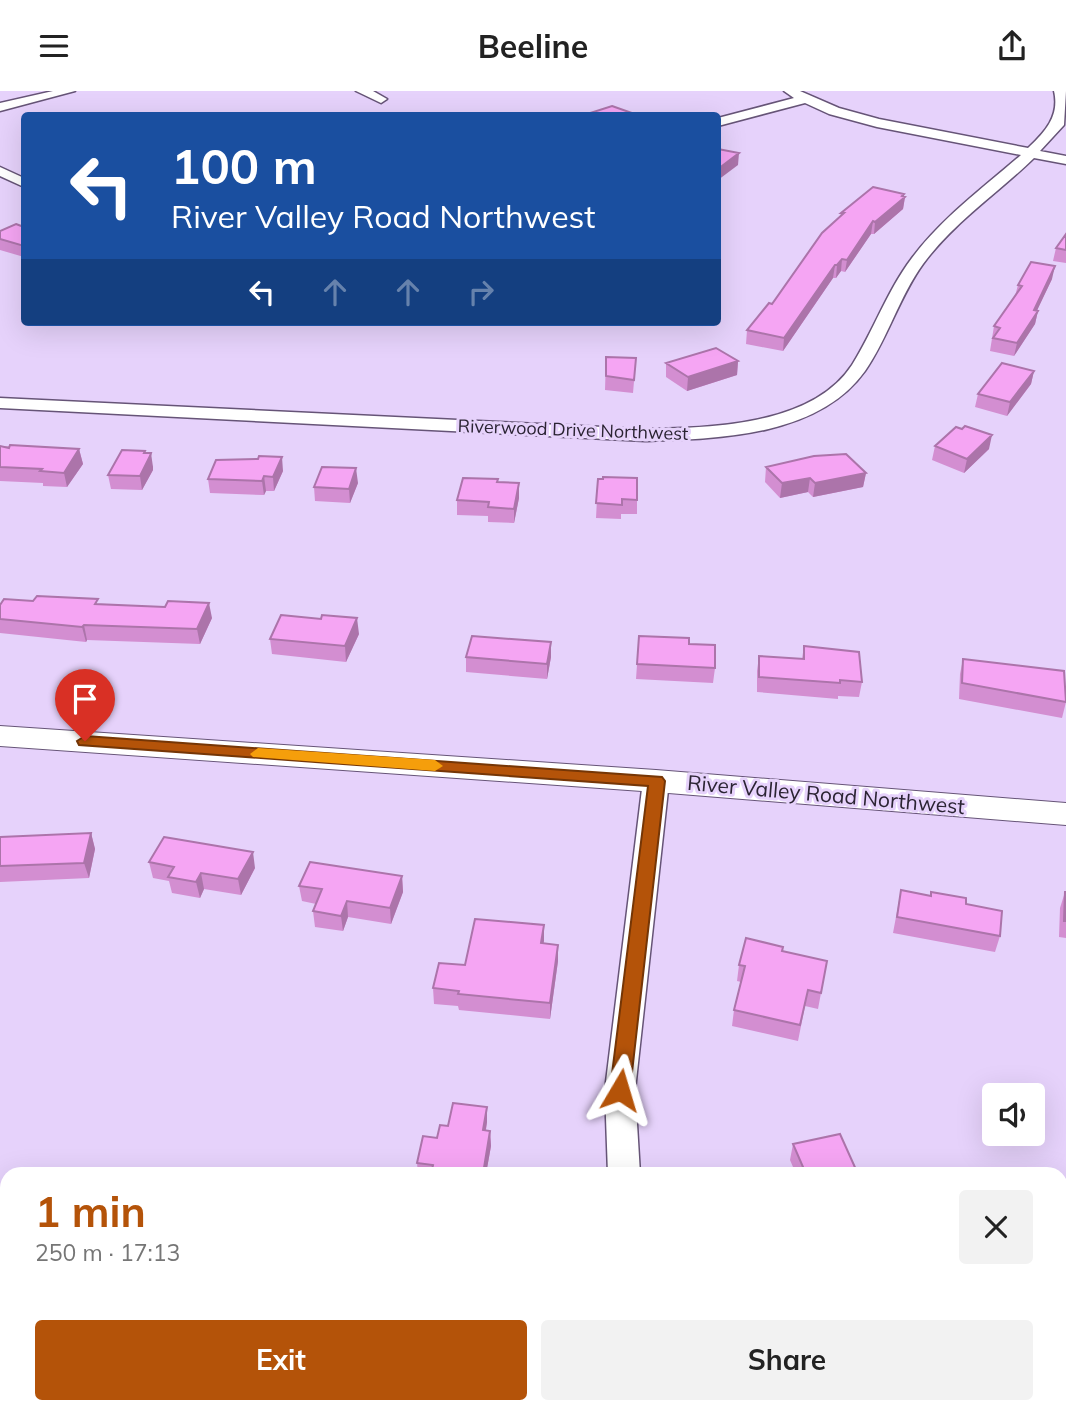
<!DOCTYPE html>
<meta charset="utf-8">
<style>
body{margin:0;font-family:Mulish,sans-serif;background:#f2f2f2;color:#222;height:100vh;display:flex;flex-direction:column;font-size:26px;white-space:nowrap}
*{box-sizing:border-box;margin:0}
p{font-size:23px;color:#767676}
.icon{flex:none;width:38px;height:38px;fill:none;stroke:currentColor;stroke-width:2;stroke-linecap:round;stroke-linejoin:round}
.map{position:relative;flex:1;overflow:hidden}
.panel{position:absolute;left:0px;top:1076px;width:1068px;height:247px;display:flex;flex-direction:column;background:#fff;border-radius:21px 21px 0 0;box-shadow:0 7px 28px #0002}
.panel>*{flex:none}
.guide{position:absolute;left:21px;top:21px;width:700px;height:214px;border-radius:7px;box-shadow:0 7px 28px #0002;background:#1a4fa0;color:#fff;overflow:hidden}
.tools{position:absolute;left:982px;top:992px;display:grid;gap:14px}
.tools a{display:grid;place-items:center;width:63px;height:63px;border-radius:7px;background:#fff;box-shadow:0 7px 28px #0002;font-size:35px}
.pin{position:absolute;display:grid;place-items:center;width:60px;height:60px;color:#fff;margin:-72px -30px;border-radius:50% 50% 50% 0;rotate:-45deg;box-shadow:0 0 7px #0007}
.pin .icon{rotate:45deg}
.me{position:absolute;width:77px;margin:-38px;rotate:7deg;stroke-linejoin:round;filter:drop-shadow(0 0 5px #0008)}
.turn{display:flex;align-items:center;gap:24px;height:147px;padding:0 35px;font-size:32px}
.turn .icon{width:91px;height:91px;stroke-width:2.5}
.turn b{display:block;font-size:49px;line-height:60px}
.lanes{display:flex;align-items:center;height:66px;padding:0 35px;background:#0003;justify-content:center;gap:35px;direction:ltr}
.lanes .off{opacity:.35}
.round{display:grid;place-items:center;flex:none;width:74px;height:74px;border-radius:7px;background:#f2f2f2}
.summary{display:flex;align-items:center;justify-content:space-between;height:119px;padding:0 35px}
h1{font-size:42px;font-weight:700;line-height:52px;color:#b45309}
.button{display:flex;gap:14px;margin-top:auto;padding:14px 35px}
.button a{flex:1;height:80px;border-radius:7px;background:#b45309;color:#fff;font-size:28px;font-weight:700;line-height:80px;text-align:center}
.button a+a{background:#f2f2f2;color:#222}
header{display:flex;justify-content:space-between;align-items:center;height:91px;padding:0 35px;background:#fff;font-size:32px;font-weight:700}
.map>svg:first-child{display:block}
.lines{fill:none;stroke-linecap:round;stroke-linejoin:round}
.minor-casing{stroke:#665477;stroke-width:3}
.tertiary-casing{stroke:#665477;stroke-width:2}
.minor{fill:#fff;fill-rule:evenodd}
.tertiary{fill:#fff;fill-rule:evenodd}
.wall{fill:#d38ed1}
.shaded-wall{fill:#ac74aa}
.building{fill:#f5a5f3;stroke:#ac74aa;stroke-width:2}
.route{fill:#b45309;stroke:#753606;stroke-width:2}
.slow{fill:#f59e0b}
.labels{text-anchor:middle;stroke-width:6;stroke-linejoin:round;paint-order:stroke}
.far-street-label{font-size:18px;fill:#2b2433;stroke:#e6d2fb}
.street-label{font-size:21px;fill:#2b2433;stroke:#e6d2fb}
</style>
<header><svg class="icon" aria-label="menu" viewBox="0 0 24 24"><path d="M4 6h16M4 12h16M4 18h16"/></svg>Beeline<svg class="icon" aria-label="share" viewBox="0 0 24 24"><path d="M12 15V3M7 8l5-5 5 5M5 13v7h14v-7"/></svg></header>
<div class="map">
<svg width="1066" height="1322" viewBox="0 0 1066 1322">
<rect width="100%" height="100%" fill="#e6d2fb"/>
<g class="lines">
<defs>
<path id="minor" d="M53,0h22l-75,20v-8z
M356,0h17l14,8 -6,4z
M784,0h16l39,17 40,11 149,29c17,-16 32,-32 26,-57h12l-2,34 -24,26 26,5v8l-32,-6c-37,36 -80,64 -111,106 -24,33 -35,74 -58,107 -47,66 -148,68 -220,70l-645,-33v-10l645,31c65,-1 167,-3 207,-64 22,-35 35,-74 60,-107 30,-40 71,-70 109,-103l-144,-28 -48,-13 -24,-11 -87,23v-8l76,-20z
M0,76l24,11v9l-24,-11z
M656,682l9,2 4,6 -34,309 5,84h-32l-3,-84 38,-309 4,-6z
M707,1316h38l2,6h-38z"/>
<path id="tertiary" d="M0,635l656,44 410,33v22l-410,-33 -656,-46z"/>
</defs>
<!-- minor casing -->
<use href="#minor" class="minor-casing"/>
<!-- tertiary casing -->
<use href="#tertiary" class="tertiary-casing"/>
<!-- minor -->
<use href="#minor" class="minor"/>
<!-- tertiary -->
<use href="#tertiary" class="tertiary"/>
</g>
<!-- wall -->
<path class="wall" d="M904,103v2l1,1 -2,12 -29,25h-3l-26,38 -4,-1 -5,7h-3l-50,73 -37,-7 1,-14 25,-26 68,-87 1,-4z
M24,136v30l-24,-7v-19z
M1066,143v29l-13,-2 3,-13z
M1052,188l-15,31 1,1 -3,13 -21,32 -24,-5 4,-25 21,-30 3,-11z
M606,266l30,1 -3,35 -28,-3z
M738,270l-1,14 -50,16 -21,-14v-14z
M1034,280l-3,13 -24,32 -32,-9 3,-13z
M0,355l79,3 4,15 -16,23 -24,-1v-3l-43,-2z
M935,355l54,3 -25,24 -32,-13z
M145,362l8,14v3l-11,20 -31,-1 -3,-14z
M766,376l100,6 -3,14 -50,10 -5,-5 -28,6 -15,-16z
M283,380l-9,20h-8l-2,4 -54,-2 -2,-14z
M598,388l39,21v14h-16v5l-25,-1z
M498,391l21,16 -5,25 -26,-1v-6l-31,-1v-15z
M358,392l-8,20 -35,-2 -1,-14z
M33,510l66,3 113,14 -12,26 -113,-4 -1,2 -86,-9v-28z
M359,543l-13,28 -74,-8 -2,-15z
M639,545l50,8 26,24 -2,15 -77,-4z
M551,551v15l-4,22 -81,-7v-15z
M804,555l58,36 -3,15 -21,-1v3l-81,-7v-21l2,-15 43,3z
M963,568l103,43 -4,16 -103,-19 1,-25z
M91,742l4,16 -6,29 -89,4v-45z
M149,771l106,6 -14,27 -37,-6 -4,9 -28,-5 -3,-12 -16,-3z
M402,785l1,16 -12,32 -43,-7 -5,14 -28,-4 -2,-16 3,-7 -14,-3 -3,-15z
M901,799l29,6 1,-4 35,12 34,32 -5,16 -102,-19z
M1065,801h1v46l-7,-1 1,-29z
M544,852l14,18 -8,58 -91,-9 -1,-4 -24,-2 -1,-16 32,-23z
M782,860l45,10 -9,48 -13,-3 -7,35 -66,-15 2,-16 7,-28 -4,-1 2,-16z
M487,1016v15l-1,8 4,1 1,15 -5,28h-68l-1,-11 20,-25 11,-12z
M793,1053l65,30h-62l-6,-14z
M313,1316h140v6h-140z
M996,1316h51l2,6h-55z"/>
<!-- shaded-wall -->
<path class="shaded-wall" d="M739,62l-1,12 -20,15v-11z
M904,103v4l1,-1 -2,12 -29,25 1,-12z
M873,130l-2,13 -26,38 2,-12z
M842,168l-1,12 -5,7 1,-13z
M835,174l-2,13 -50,73 1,-13z
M1055,175l-3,13 -19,40 5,-8 -3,13 -21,32 3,-13z
M738,270l-1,14 -50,16 1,-14z
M1034,280l-3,13 -24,32 3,-14z
M992,344l-3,14 -25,24 3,-14z
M79,358l4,15 -16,23 -3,-14z
M145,360l2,11 4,-9 2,14v3l-11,20 -2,-14z
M282,366l1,14 -9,20 -1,-14z
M356,377l2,15 -8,20 -1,-14z
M866,382l-3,14 -50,10 2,-14z
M264,385l2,15 -2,4 -2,-14z
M810,387l-2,14 -28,6 2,-15z
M519,392v15l-5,25v-14z
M209,512l3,15 -12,26 -3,-15z
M357,527l2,16 -13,28 -1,-16z
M84,534l3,15 -1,2 -4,-15z
M551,551v15l-4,22v-15z
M91,742l4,16 -6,29 -5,-15z
M253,761l2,16 -14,27 -3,-16z
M201,782l3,16 -4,9 -4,-16z
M402,785l1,16 -12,32 -1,-16z
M347,810l1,16 -5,14 -2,-15z
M544,834v16l-3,18v-16z
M558,854v16l-8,58v-16z
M487,1016v15l-4,24v-16z
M490,1040l1,15 -5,28h-3z"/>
<!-- building -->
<path class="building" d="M612,15l20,7 -3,2h-45z
M718,58l21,4 -21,16z
M873,96l31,7 -2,2 3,1 -30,25 -2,-1 -26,39 -5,-1 -5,6h-2l-51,73 -37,-8 22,-27 3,1 50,-71 22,-20h-3z
M16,133l8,3v19l-24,-7v-8z
M1066,143v16l-10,-2z
M1031,171l24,4 -21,44 4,1 -21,32 -24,-5 7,-10 -6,-2 28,-40 -4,-1z
M716,257l22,13 -50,16 -22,-14z
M606,266l30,1 -2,22 -28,-4z
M1002,272l32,8 -24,31 -32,-8z
M965,335l27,9 -25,24 -32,-13 21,-19 6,2z
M10,354l69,4 -15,24 -24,-2 2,-2 -42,-2v-21l9,2z
M122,359l23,1 -1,2h7l-1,3 -10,20 -32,-1z
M846,363l20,19 -51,10 -5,-5 -28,5 -16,-16 48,-11z
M259,365l23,1 -9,20 -9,-1 -2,5 -54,-2 8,-19 42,-1z
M322,376l34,1 -7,21 -35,-2z
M603,386l34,1v22l-15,-1v6l-26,-2 2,-24h5z
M463,387l35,1 -1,3 22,1 -5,26 -26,-2 1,-5 -32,-2z
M37,505l61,3 -3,5 70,3 3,-6 41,2 -12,26 -113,-4 -2,2 -82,-8v-14l4,-6 29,2z
M281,524l40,4 1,-4 35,3 -12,28 -75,-7z
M472,545l79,6 -4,22 -81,-7z
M639,545l50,2v6l26,1v23l-78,-4z
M804,555l55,6 3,30 -22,-2v3l-81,-6v-21l45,3z
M963,568l101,12 2,31 -104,-19z
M91,742l-7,30 -84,3v-29z
M164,746l89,15 -15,27 -37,-6 -5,9 -28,-5 6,-10 -25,-5z
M310,771l92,14 -12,32 -43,-7 -6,15 -28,-5 9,-22 -23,-3z
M901,799l30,6v-4l35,6v6l36,7 -2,25 -103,-19z
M1065,801h1v29h-2z
M475,828l69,6 -3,18 17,2 -8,58 -92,-9 1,-3 -26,-3 6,-25 26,2z
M746,847l37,9 -1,4 45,10 -6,32 -13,-3 -8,35 -66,-15 11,-44 -6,-1z
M453,1012l34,4 -4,23 7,1 -7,43h-52l2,-9 -16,-2 6,-27 14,2 3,-13 8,1z
M840,1043l18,40h-52l-13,-30z
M168,1316h84l2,6h-98l13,-5z
M313,1316h140l-67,5v1h-73z
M490,1316h110l1,6h-111z
M1000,1316h47l2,6h-47z"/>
<!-- route -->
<path class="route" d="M85,645l577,41 3,4 -35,309 -3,6 -7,2 -7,-2 -3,-6 38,-304 -569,-41 -2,-4z"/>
<!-- slow -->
<path class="slow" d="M258,657l177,12 8,6 -8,5 -182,-14 -3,-3z"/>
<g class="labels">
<!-- far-street labels -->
<g class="far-street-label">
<text transform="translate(573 339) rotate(2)" y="6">Riverwood Drive Northwest</text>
</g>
<!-- street labels -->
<g class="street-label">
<text transform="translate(826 704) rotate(5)" y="7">River Valley Road Northwest</text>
</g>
</g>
</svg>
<div class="tools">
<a><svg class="icon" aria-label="sound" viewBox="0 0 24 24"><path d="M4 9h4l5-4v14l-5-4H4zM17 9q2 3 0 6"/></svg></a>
</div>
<div class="pin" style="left:85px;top:650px;background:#d93025"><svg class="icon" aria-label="arrive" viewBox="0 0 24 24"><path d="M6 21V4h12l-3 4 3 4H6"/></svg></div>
<svg class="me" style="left:620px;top:999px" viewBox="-20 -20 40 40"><path d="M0-17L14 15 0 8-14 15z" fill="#b45309" stroke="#fff" stroke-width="4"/></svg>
<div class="guide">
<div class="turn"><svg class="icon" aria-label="left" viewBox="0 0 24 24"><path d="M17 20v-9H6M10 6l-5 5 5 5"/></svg><div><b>100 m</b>River Valley Road Northwest</div></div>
<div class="lanes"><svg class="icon" aria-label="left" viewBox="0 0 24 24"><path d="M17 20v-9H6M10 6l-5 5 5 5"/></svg><svg class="icon off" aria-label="ahead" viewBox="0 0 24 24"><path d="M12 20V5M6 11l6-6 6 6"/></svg><svg class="icon off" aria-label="ahead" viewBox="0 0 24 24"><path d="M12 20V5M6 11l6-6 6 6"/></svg><svg class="icon off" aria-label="right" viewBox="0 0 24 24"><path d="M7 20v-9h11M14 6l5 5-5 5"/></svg></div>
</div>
<section class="panel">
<div class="summary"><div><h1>1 min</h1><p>250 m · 17:13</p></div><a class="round"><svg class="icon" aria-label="close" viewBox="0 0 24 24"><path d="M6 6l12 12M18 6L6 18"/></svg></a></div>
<div class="button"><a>Exit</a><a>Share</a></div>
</section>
</div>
